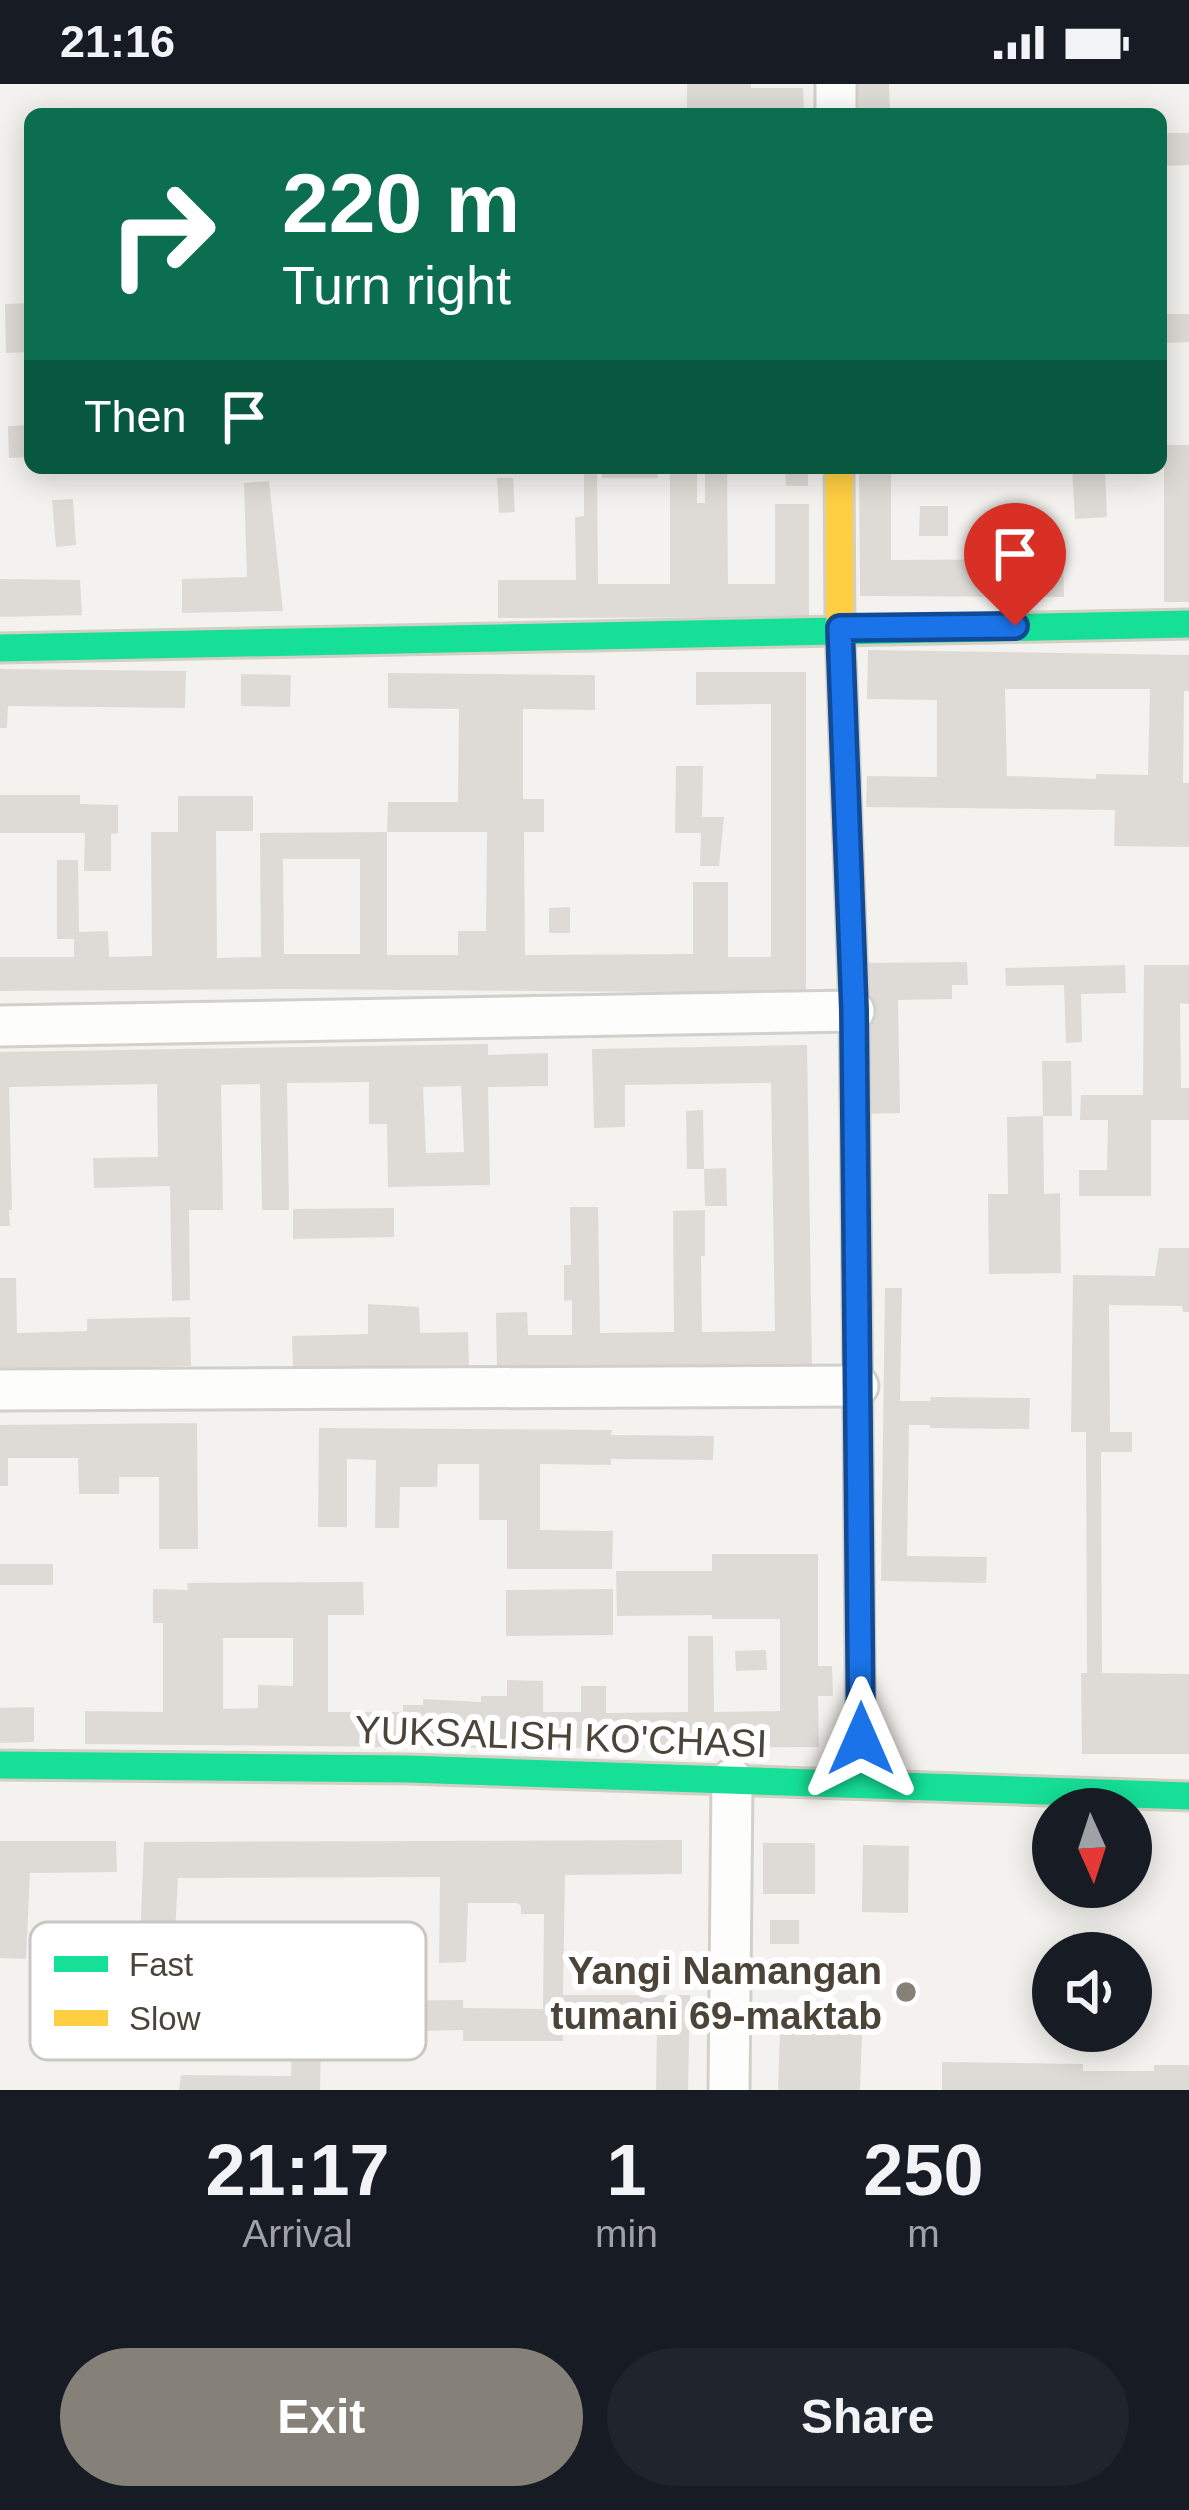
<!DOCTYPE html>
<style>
body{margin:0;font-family:Helvetica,sans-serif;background:#20242c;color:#f1f3f6;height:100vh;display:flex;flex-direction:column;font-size:45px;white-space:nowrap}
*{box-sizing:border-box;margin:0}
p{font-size:39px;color:#9ea1a6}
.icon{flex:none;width:66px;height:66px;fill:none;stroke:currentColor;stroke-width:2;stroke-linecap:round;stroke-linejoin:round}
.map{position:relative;height:2006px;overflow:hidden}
.side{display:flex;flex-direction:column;background:#171b24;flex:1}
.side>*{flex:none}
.hud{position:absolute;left:24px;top:24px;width:1143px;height:366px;border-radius:18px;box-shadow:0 6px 30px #0003;background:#0b6e4f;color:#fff;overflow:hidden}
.needle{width:78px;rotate:177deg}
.controls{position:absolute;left:1032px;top:1704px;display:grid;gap:24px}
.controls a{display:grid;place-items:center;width:120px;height:120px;border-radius:50%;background:#171b24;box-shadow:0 6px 30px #0003;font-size:60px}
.pin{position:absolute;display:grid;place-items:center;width:102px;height:102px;color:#fff;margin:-123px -51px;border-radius:50% 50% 50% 0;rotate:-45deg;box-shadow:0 0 12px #0007}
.pin .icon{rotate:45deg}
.me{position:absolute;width:132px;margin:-66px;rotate:0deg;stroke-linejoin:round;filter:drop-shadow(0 0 9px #0008)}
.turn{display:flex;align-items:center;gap:42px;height:252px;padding:0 60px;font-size:54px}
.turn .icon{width:156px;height:156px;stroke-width:2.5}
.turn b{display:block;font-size:84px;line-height:102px}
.then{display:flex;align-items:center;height:114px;padding:0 60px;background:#0003;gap:24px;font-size:45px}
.eta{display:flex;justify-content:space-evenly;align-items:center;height:204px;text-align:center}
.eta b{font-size:72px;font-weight:600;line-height:84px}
.cta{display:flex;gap:24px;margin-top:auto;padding:24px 60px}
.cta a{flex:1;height:138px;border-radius:72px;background:#868178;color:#fff;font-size:48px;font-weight:600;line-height:138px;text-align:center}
.cta a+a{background:#20242c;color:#f1f3f6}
.status{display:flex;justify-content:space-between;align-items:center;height:84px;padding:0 60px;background:#171b24;direction:ltr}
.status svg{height:33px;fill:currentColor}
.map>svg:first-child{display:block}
.building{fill:#dedbd6;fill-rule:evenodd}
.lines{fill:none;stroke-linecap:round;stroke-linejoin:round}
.street-casing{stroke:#d2d0cb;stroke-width:45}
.fast-casing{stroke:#d3cfc5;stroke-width:33}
.slow-casing{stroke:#d3cfc5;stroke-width:33}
.street{stroke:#fdfdfc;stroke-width:39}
.fast{stroke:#16e098;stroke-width:27}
.slow{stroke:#ffcf43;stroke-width:27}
.route-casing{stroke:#114b97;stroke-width:30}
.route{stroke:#1a73e8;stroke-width:21}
.poi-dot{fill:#868178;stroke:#fff;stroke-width:4.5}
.labels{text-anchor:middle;stroke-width:12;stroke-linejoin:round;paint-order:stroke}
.street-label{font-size:39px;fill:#4b4439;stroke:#fff}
.poi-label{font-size:39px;font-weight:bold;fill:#4b4439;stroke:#fff;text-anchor:end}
.key{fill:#fff;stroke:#c9c7c4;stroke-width:3}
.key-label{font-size:33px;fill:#4b4439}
</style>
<div class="status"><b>21:16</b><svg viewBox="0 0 49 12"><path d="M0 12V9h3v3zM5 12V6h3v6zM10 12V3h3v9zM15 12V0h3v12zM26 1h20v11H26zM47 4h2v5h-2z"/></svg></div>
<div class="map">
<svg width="1189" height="2006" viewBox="0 0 1189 2006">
<rect width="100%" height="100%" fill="#f4f2ee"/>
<!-- building -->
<path class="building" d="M687,0h64v4h52l1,26h-23v-3l-94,1z
M858,0h31l1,30h-31z
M1084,24v6h-164v-4z
M1161,49h28v32l-28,1z
M30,219v49l-24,1 -1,-49z
M1161,230h28v28l-28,1z
M30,341v32l-21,1 -1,-32z
M1164,361h25v157h-25z
M602,384h56v10h-56z
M670,384h27v35h8v-35h22l1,116h47v-80h34v113l-311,1v-38h78l-1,-63 9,-1v-43h13l1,111h72z
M785,384h23v18h-22z
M859,384h32v92l172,-1 1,38 -204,-1z
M1072,384h33l2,49 -32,2z
M497,394h16l2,34 -16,1z
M269,397l14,130 -101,2v-34l65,-2 -3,-94z
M73,415l3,46 -20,2 -4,-47z
M920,422h28v30h-29z
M0,495l80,1 2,35 -82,2z
M868,566l321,5v36h-5l-1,92h6v64l-75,-1 1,-36 -249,-3 1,-31 70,1v-77l-70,-1zM1005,605h145l-2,86 -52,-1v5l-89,-3z
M0,585l186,2 -1,37 -177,-2 -1,22h-7z
M696,588h110v321l-522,-4 -284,2v-34h74v-18h-17v-79h21l1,72 29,-1 1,26 43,-1 -1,-124h27v-36h75v35h-37l1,127 44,-1 -1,-124 127,-1 1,-30h70l1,-93 -71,-1v-35l207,2v35l-72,-1v90h21v33h-20l1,123 168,-1v-72h35v75h43v-253l-75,1zM387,748h100l-1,99h-28v24h-71zM283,775h77v95h-76z
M241,590l50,1 -1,32 -49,-1z
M676,682h27l-1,51h22l-5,49h-19l1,-33h-26z
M0,711h80v9l38,1v28l-7,1v37h-27l1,-38h-85z
M570,823v26h-21v-25z
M967,878l1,23h-16v14l-54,1 2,113 -38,1 -1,-151z
M1125,881l1,28 -45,1 1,48 -16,1 -2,-58 -58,1 -1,-18z
M1144,881h45v39l-9,-1 1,85h8v32h-38v76h-72v-26h28l1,-50h-28l1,-25h62z
M488,960v11l60,-2v33l-60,1 2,98 -102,2 -1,-63h-18v-42l-82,1 2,127h-27l-2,-126 -39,1 2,125h-34l1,90 -18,1 -2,-115 -76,2 -1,-30 65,-1 -1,-73 -148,3 3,123h-3l1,16h-10v-174zM461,1002l3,66 -38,1 -3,-66z
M807,961l5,323 -315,2 -1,-57 31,-1 1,23h44v-35l-8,1v-36h7l-1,-58h28l2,126 74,-1 -1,-121 32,-1v46h-4l1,76 73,-1 -4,-248 -146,2v42l-31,1 -2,-79z
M1042,977h29l1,55h-29z
M703,1026l1,59 22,-1 1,38h-22l-1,-37h-17l-1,-58z
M1043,1032l1,78 16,-1 1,80 -72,1 -1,-80h20l-1,-77z
M394,1124v29l-101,2v-30z
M1159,1164h30v64h-6l-1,-6 -73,-1 1,127h22v20h-31l1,221 87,1v80h-107l-1,-81h6l-1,-241h-15l2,-157 82,1z
M0,1194h16l1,55 70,-2v-12l103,-2 1,49 -191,4z
M885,1204h17l-2,113h30l1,-4 99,1 -1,31 -99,-1v-3h-21l-2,131 80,1 -1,26 -105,-2z
M368,1220l51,3 1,26 48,-1 1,36 -176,3 -1,-35 76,-2z
M197,1339l1,126h-39v-72h-40v17h-40l-1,-36h-70v28h-8v-61z
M319,1344l293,2 -1,5 103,1 -1,24 -102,-1v6l-71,-1v66l73,1 -1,38h-105v-49h-28v-56h-41l-1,23h-37l-1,41h-24l1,-68 -29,-1v68h-29z
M712,1470h106v112h14l1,30h-15l1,51 -312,1 -422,-4v-33l78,1v-89h-10v-34l35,1 -1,-7 176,-1 1,33h-36v97h75v-7h20v-6l58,3v-6h26v-16l36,1v31h38v-26h25v27l82,-1v-76h25l1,76 66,-1v-92h-68v-4l-95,1 -1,-45h96zM223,1554h70v48l-35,-1v23l-35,1z
M0,1480h53v21h-53z
M613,1505v46l-107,1v-46z
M766,1566l1,20 -31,1 -1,-20z
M34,1623v35l-34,1v-35z
M682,1756v34l-117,1 -2,120h127l-2,95h-32l1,-64 -94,1v14h-100v-11l-96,2v-31l96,-1v8l80,1 1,-95h-23v-8l-4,-3h-49l-2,59 -27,1 1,-86 -262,1 -5,92 -34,-1 5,-127z
M0,1757h116l1,31 -87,1 -4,86 -26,-1z
M763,1759h52v51h-52z
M863,1761l46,1 -1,67 -46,-1z
M770,1836h29v24h-29z
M293,1868h31v9h42l1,40 -45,1 -2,88h-141l2,-15 110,1 2,-74h-48l-1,-40h49z
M781,1921l82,4 -3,81h-82z
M942,1978l141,2v7h71v-6h35v25h-247z"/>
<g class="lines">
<defs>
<path id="street" d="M836,0v30
M0,942l854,-15
M0,1306l858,-4
M729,2006l3,-311"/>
<path id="fast" d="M0,564l1189,-24
M857,1221l4,478
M0,1681l408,4 781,27"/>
<path id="slow" d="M839,384l1,161 14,382 3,294"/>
</defs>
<!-- street casing -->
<use href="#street" class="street-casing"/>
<!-- fast casing -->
<use href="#fast" class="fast-casing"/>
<!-- slow casing -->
<use href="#slow" class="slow-casing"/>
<!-- street -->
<use href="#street" class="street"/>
<!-- fast -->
<use href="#fast" class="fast"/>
<!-- slow -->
<use href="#slow" class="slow"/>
</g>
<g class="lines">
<defs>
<path id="route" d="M861,1655l-7,-728 -14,-383 175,-2"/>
</defs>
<!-- route casing -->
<use href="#route" class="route-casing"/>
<!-- route -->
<use href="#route" class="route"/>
</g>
<!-- markers -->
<circle class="poi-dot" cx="906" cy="1908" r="12"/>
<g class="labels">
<!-- street labels -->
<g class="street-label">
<text transform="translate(561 1652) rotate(2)" y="14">YUKSALISH KO'CHASI</text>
</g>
<!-- poi labels -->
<g class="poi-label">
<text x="882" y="1900">Yangi Namangan<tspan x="882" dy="45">tumani 69-maktab</tspan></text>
</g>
</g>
<!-- legend -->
<rect x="30" y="1838" width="396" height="138" rx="18" class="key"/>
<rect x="54" y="1872" width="54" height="16" fill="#16e098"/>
<rect x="54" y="1926" width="54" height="16" fill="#ffcf43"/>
<g class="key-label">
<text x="129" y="1892">Fast</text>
<text x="129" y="1946">Slow</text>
</g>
</svg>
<div class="controls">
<a><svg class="needle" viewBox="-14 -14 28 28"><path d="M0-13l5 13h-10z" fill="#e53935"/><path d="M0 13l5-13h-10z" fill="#9ea1a6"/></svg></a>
<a><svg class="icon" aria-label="sound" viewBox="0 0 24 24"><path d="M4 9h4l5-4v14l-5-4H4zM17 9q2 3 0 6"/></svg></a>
</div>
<div class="pin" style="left:1015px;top:542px;background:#d93025"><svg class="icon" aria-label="arrive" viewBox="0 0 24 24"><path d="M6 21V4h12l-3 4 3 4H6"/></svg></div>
<svg class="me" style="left:861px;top:1655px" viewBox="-20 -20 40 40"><path d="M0-17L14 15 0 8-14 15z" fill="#1a73e8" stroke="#fff" stroke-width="4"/></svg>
<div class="hud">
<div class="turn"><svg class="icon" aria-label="right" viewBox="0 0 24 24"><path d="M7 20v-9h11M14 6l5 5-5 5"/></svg><div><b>220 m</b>Turn right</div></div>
<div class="then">Then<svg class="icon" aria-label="arrive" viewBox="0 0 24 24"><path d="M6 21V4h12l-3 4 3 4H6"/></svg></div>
</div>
</div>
<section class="side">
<div class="eta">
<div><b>21:17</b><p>Arrival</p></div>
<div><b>1</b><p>min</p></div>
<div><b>250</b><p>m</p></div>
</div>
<div class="cta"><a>Exit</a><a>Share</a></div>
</section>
